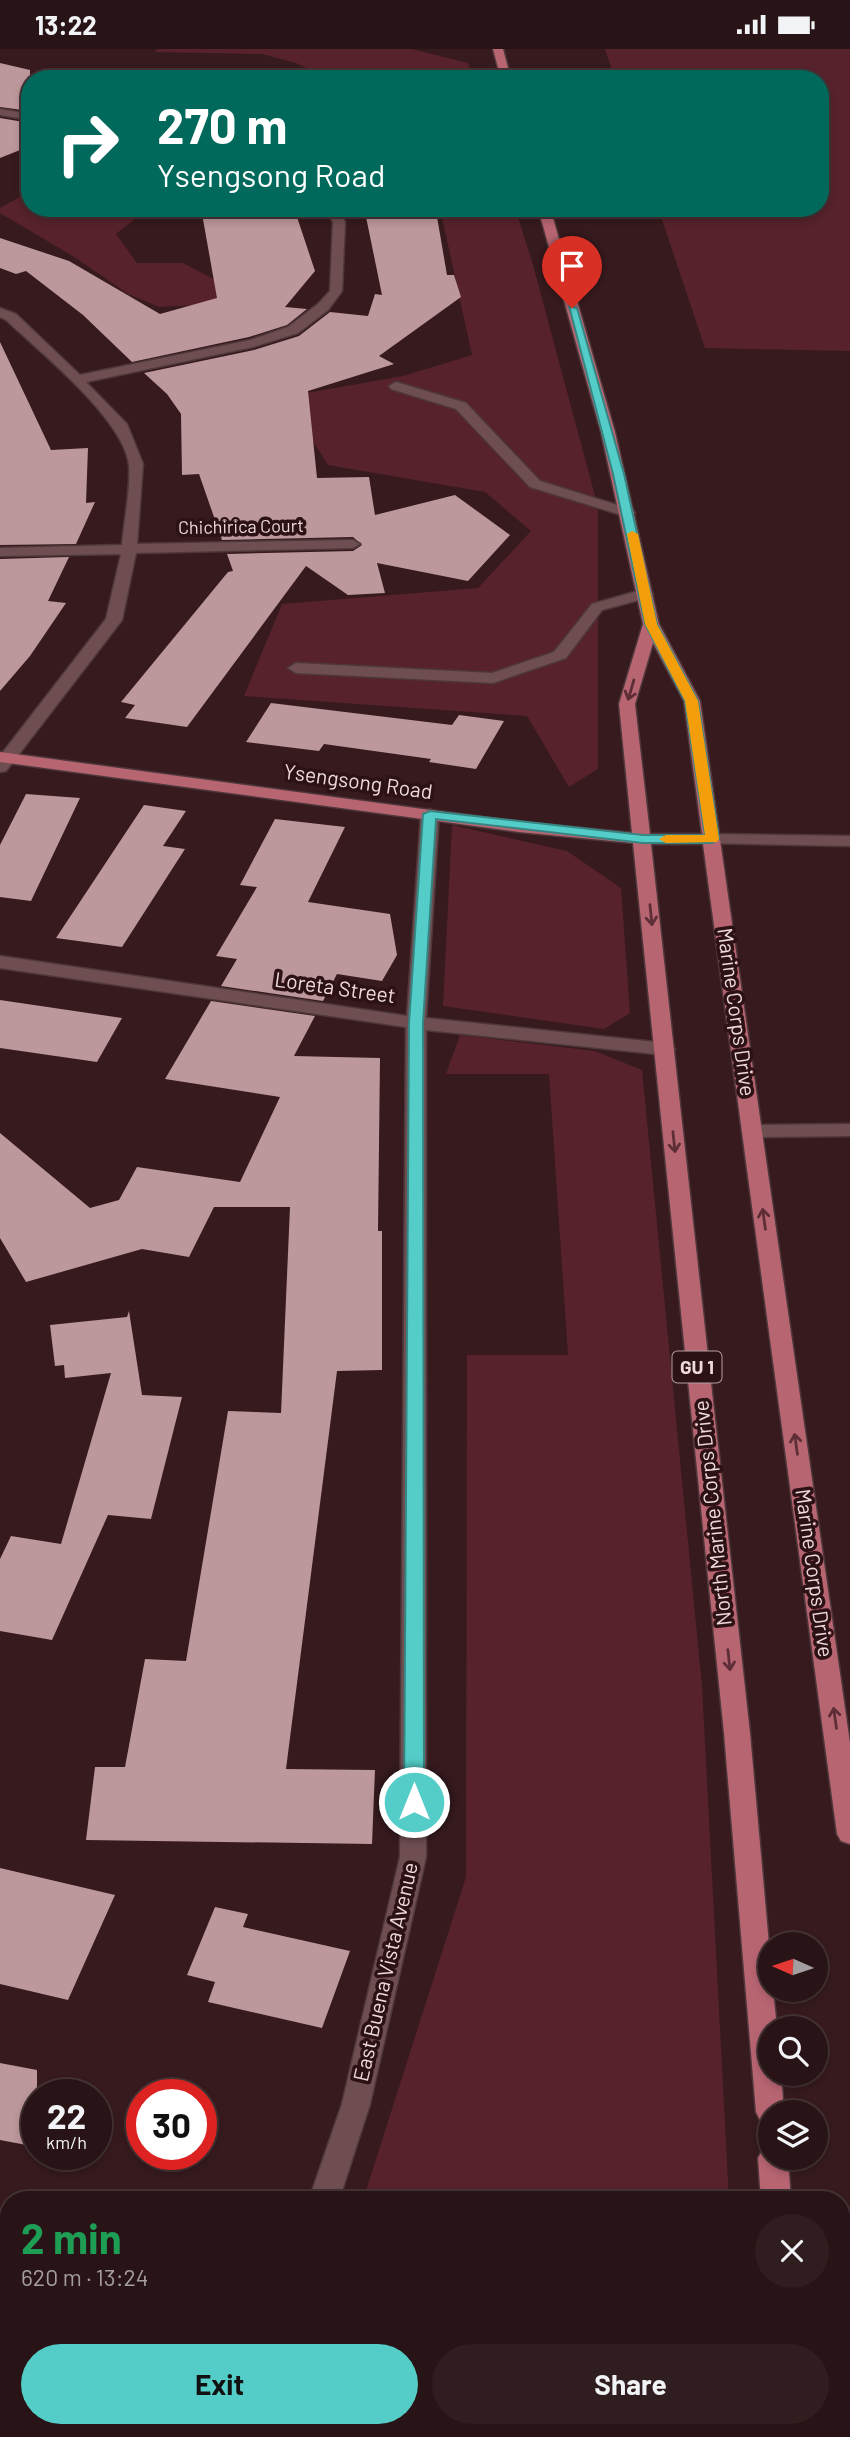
<!DOCTYPE html>
<meta charset="utf-8">
<style>
body{margin:0;font-family:Barlow,sans-serif;background:#301d1f;color:#f1f3f6;height:100vh;display:flex;flex-direction:column;font-size:26px;white-space:nowrap}
*{box-sizing:border-box;margin:0}
p{font-size:23px;color:#a59ea1}
.icon{flex:none;width:38px;height:38px;fill:none;stroke:currentColor;stroke-width:2;stroke-linecap:round;stroke-linejoin:round}
.map{position:relative;flex:1;overflow:hidden}
.details{position:absolute;left:0px;top:2142px;width:850px;height:247px;display:flex;flex-direction:column;background:#281416;border-radius:28px 28px 0 0;box-shadow:0 4px 10px #0003,0 0 0 2px #443335}
.details>*{flex:none}
.top-card{position:absolute;left:21px;top:21px;width:808px;height:147px;border-radius:28px;box-shadow:0 4px 10px #0003,0 0 0 2px #443335;background:#00695c;color:#fff;overflow:hidden}
.needle{width:46px;rotate:273deg}
.controls{position:absolute;left:758px;top:1883px;display:grid;gap:14px}
.controls a{display:grid;place-items:center;width:70px;height:70px;border-radius:50%;background:#281416;box-shadow:0 4px 10px #0003,0 0 0 2px #443335;font-size:35px}
.speed{position:absolute;left:21px;top:2030px;display:flex;gap:14px;font-size:35px;font-weight:700;text-align:center}
.speed>*{display:grid;place-content:center;width:91px;height:91px;border-radius:50%;background:#281416;box-shadow:0 4px 10px #0003,0 0 0 2px #443335;line-height:1}
.speed small{font-size:18px;font-weight:400}
.speed .limit{border:10px solid #d22;background:#fff;color:#111}
.pin{position:absolute;display:grid;place-items:center;width:60px;height:60px;color:#fff;margin:-72px -30px;border-radius:50% 50% 50% 0;rotate:-45deg;box-shadow:0 0 7px #0007}
.pin .icon{rotate:45deg}
.me{position:absolute;width:77px;margin:-38px;rotate:0deg;stroke-linejoin:round;filter:drop-shadow(0 0 5px #0008)}
.turn{display:flex;align-items:center;gap:24px;height:147px;padding:0 21px;font-size:32px}
.turn .icon{width:91px;height:91px;stroke-width:2.5}
.turn b{display:block;font-size:49px;line-height:60px}
.round{display:grid;place-items:center;flex:none;width:74px;height:74px;border-radius:37px;background:#301d1f}
.summary{display:flex;align-items:center;justify-content:space-between;height:119px;padding:0 21px}
h1{font-size:42px;font-weight:700;line-height:52px;color:#1e9e55}
.action{display:flex;gap:14px;margin-top:auto;padding:14px 21px}
.action a{flex:1;height:80px;border-radius:42px;background:#54cdc8;color:#111;font-size:28px;font-weight:700;line-height:80px;text-align:center}
.action a+a{background:#301d1f;color:#f1f3f6}
.status{display:flex;justify-content:space-between;align-items:center;height:49px;padding:0 35px;background:#281416;direction:ltr}
.status svg{height:19px;fill:currentColor}
.map>svg:first-child{display:block}
.green{fill:#57222c}
.building{fill:#bc979b}
.lines{fill:none;stroke-linecap:round;stroke-linejoin:round}
.minor-casing{stroke:#4e373b;stroke-width:3}
.major-casing{stroke:#4e373b;stroke-width:3}
.minor{fill:#6f4e52;fill-rule:evenodd}
.major{fill:#b86572;fill-rule:evenodd}
.oneway{stroke:#5d2e36}
.route{fill:#54cdc8;stroke:#378582;stroke-width:2}
.slow{fill:#f59e0b}
.labels{text-anchor:middle;stroke-width:7;stroke-linejoin:round;paint-order:stroke}
.far-street-label{font-size:18px;fill:#eedadc;stroke:#2c1115}
.shield{fill:#2c1115;stroke:#b49ea0;stroke-width:2}
.shield-label{font-size:19px;font-weight:bold;fill:#eedadc}
.street-label{font-size:21px;fill:#eedadc;stroke:#2c1115}
</style>
<div class="status"><b>13:22</b><svg viewBox="0 0 49 12"><path d="M0 12V9h3v3zM5 12V6h3v6zM10 12V3h3v9zM15 12V0h3v12zM26 1h20v11H26zM47 4h2v5h-2z"/></svg></div>
<div class="map">
<svg width="850" height="2388" viewBox="0 0 850 2388">
<rect width="100%" height="100%" fill="#361a1e"/>
<!-- green -->
<path class="green" d="M157,0h255l56,14 5,16h-144l-33,-16 -34,-9 -107,-2z
M605,0h245v302l-145,-3 -47,-140h163v-129h-206z
M27,144l3,1v14h113l3,2 -30,24 21,29h46l44,23 -13,18 -55,3 -31,-13 -52,-36 -76,-45v-5z
M440,159h75l18,57 65,242v262l-29,18 -42,-71 -283,-20 38,-92 196,-16 53,-57 -46,-39 -157,-27 -44,-68 119,-21 69,-21z
M452,776l115,26 54,37 9,125 -26,16 -161,-23z
M460,986l135,16 47,19 60,616 27,514h-366l103,-323 1,-522h101l-19,-281h-103z
M291,2380h434v8h-437z"/>
<!-- building -->
<path class="building" d="M0,14l30,7v41l-30,-4z
M0,69l30,5v23l-30,12z
M201,159h93l21,63 -30,36 22,2 -20,16 -38,12 -117,25 -49,-47 -57,-44 -10,3 -16,-6v-30l69,23 91,53 57,-16z
M436,162l11,64h7l7,22 -82,59 15,8 -86,27 9,87 52,-1 6,38 80,-20 55,40 -42,46 -91,-18 8,30 -37,2 -42,-29 -119,161 -62,-9 10,-13 -14,-3 107,-130 5,-1 -6,-17 126,-3 9,-6 -9,-8 -131,3 -23,-66 -17,1 -1,-61 -14,-20 -23,-21 110,-23 45,-14 31,-24 38,4 7,-22 7,1 -17,-83z
M0,293l51,108 37,-2 -2,55 9,-1 -19,42 -76,1z
M69,508l-21,44 18,2 -36,53 -30,35v-132z
M271,654l181,22 7,-10 45,6 -28,48 -47,-7 2,-3 -107,-15 -5,7 -73,-9z
M26,745l54,4 -49,103 -31,-4v-52z
M144,756l42,6 -23,35 22,3 -63,98 -66,-9z
M275,770l70,8 -37,75 82,12 7,41 -15,26 -45,-7 -14,27 -102,-15 16,-27 -21,-3 41,-69 -17,-2z
M0,951l122,18 -25,44 -97,-14z
M211,952l104,15 -21,40 86,2 -2,173h4v139l-45,1 -51,398 89,1 -3,74 -286,-4 9,-73h30l20,-108 41,2 42,-250 53,2 9,-206h-76l-25,50 -47,-8 -116,33 -26,-44v-105l90,75 29,-8 18,-33 103,15 40,-85 -115,-18z
M129,1262l13,84 40,2 -31,122 -43,-4 -56,125 -52,-9v-72l11,-23 50,8 50,-171 -46,5 -1,-13 -9,1 -5,-41 77,-8z
M0,1819l115,27 -47,105 -68,-16z
M215,1858l33,7 -5,13 107,24 -28,77 -114,-26 7,-20 -28,-7z
M0,2014l37,7v77l-37,-7z"/>
<g class="lines">
<defs>
<path id="minor" d="M0,60l30,5v6l-30,-5z
M326,159h12l7,14 -3,69 -14,19 -30,23 -45,14 -167,35 41,42 16,40 -6,80 216,-4 7,4 -7,4 -217,5 -14,67 -116,151 -6,1v-16l106,-137 15,-65 -121,2v-8l122,-3c2,-24 9,-57 7,-80 -5,-46 -89,-113 -123,-145l-6,-3v-9l16,6 64,61 170,-35 38,-13 30,-23 12,-13 3,-69z
M396,333l70,21 74,78 93,29 2,3 -7,4 -98,-30 -74,-78 -65,-20 -2,-3z
M645,540l8,5 -3,3 -48,13 -36,48 -73,25 -197,-10 -8,-5 8,-5 196,10 62,-21 38,-48z
M430,760l9,5 -13,204 239,25 10,6 -10,6 -239,-25v827l-56,247 -31,96h-30l33,-96 58,-247 6,-830 -406,-59v-12l407,60 14,-202z
M712,785l138,2v10l-144,-3 -3,-4z
M850,1075v12l-98,1 -7,-2 -3,-4 3,-4 7,-2z
M230,2380h32l-3,8h-32z"/>
<path id="major" d="M493,0h10l8,30h-10z
M538,159h12l65,224 44,192 41,77 150,1042v101l-9,-3 -4,-7 -134,-990h-52l99,889 20,223v34h3l4,38h-7v46h11l3,38h-14v12l-10,-4 -4,-8 -32,-379 -91,-890 -114,-11 -519,-70v-10l519,70 113,11 -13,-129 24,-80 -42,-192zM653,594l31,58 18,133h-52l-15,-130z
M770,2098v11h18l3,42h-30l-3,-42 5,-9z
M842,2258h8v28h-8z
M759,2380h32l-1,8h-32z"/>
</defs>
<!-- minor casing -->
<use href="#minor" class="minor-casing"/>
<!-- major casing -->
<use href="#major" class="major-casing"/>
<!-- minor -->
<use href="#minor" class="minor"/>
<!-- major -->
<use href="#major" class="major"/>
</g>
<!-- one-way arrows -->
<defs><path id="oneway-shaft" d="M-6 0H5M1.5-3L5.5 0L1.5 3" fill="none" stroke-width="1.6" stroke-linecap="round" stroke-linejoin="round" transform="scale(1.75)"/></defs>
<g class="oneway">
<use href="#oneway-shaft" transform="translate(631 641) rotate(106)"/>
<use href="#oneway-shaft" transform="translate(651 866) rotate(84)"/>
<use href="#oneway-shaft" transform="translate(674 1093) rotate(84)"/>
<use href="#oneway-shaft" transform="translate(764 1170) rotate(-98)"/>
<use href="#oneway-shaft" transform="translate(796 1395) rotate(-98)"/>
<use href="#oneway-shaft" transform="translate(729 1611) rotate(84)"/>
<use href="#oneway-shaft" transform="translate(835 1669) rotate(-98)"/>
</g>
<!-- route -->
<path class="route" d="M569,257l8,2 47,166 33,150 41,77 21,138 -7,4h-69l-207,-24 -13,204 1,779 -3,5 -7,2 -7,-2 -3,-5 5,-779 14,-209 7,-3 213,24h62l-20,-134 -40,-77 -32,-150z"/>
<!-- slow -->
<path class="slow" d="M632,482l6,3 19,90 41,77 21,138 -2,3 -51,1 -7,-4 7,-4h39l-20,-134 -40,-77 -18,-90z"/>
<g class="labels">
<!-- far-street labels -->
<g class="far-street-label">
<text transform="translate(241 478) rotate(-1)" y="6">Chichirica Court</text>
</g>
<!-- shield labels -->
<rect class="shield" x="672.5" y="1302.5" width="49" height="31" rx="5"/>
<g class="shield-label">
<text x="697" y="1325">GU 1</text>
</g>
<!-- street labels -->
<g class="street-label">
<text transform="translate(358 733) rotate(8)" y="7">Ysengsong Road</text>
<text transform="translate(335 939) rotate(8)" y="7">Loreta Street</text>
<text transform="translate(736 963) rotate(82)" y="7">Marine Corps Drive</text>
<text transform="translate(713 1464) rotate(-96)" y="7">North Marine Corps Drive</text>
<text transform="translate(814 1524) rotate(82)" y="7">Marine Corps Drive</text>
<text transform="translate(386 1923) rotate(-77)" y="7">East Buena Vista Avenue</text>
</g>
</g>
</svg>
<div class="controls">
<a><svg class="needle" viewBox="-14 -14 28 28"><path d="M0-13l5 13h-10z" fill="#e53935"/><path d="M0 13l5-13h-10z" fill="#a59ea1"/></svg></a>
<a><svg class="icon" aria-label="search" viewBox="0 0 24 24"><circle cx="10" cy="10" r="6"/><path d="M15 15l6 6"/></svg></a>
<a><svg class="icon" aria-label="layers" viewBox="0 0 24 24"><path d="M12 4l9 5-9 5-9-5zM3 14l9 5 9-5"/></svg></a>
</div>
<div class="speed"><div>22<small>km/h</small></div><div class="limit">30</div></div>
<div class="pin" style="left:572px;top:259px;background:#d93025"><svg class="icon" aria-label="arrive" viewBox="0 0 24 24"><path d="M6 21V4h12l-3 4 3 4H6"/></svg></div>
<svg class="me" style="left:414px;top:1753px" viewBox="-20 -20 40 40"><circle r="17" fill="#54cdc8" stroke="#fff" stroke-width="3"/><path d="M0-11L8 9 0 5-8 9z" fill="#fff"/></svg>
<div class="top-card">
<div class="turn"><svg class="icon" aria-label="right" viewBox="0 0 24 24"><path d="M7 20v-9h11M14 6l5 5-5 5"/></svg><div><b>270 m</b>Ysengsong Road</div></div>
</div>
<section class="details">
<div class="summary"><div><h1>2 min</h1><p>620 m · 13:24</p></div><a class="round"><svg class="icon" aria-label="close" viewBox="0 0 24 24"><path d="M6 6l12 12M18 6L6 18"/></svg></a></div>
<div class="action"><a>Exit</a><a>Share</a></div>
</section>
</div>
